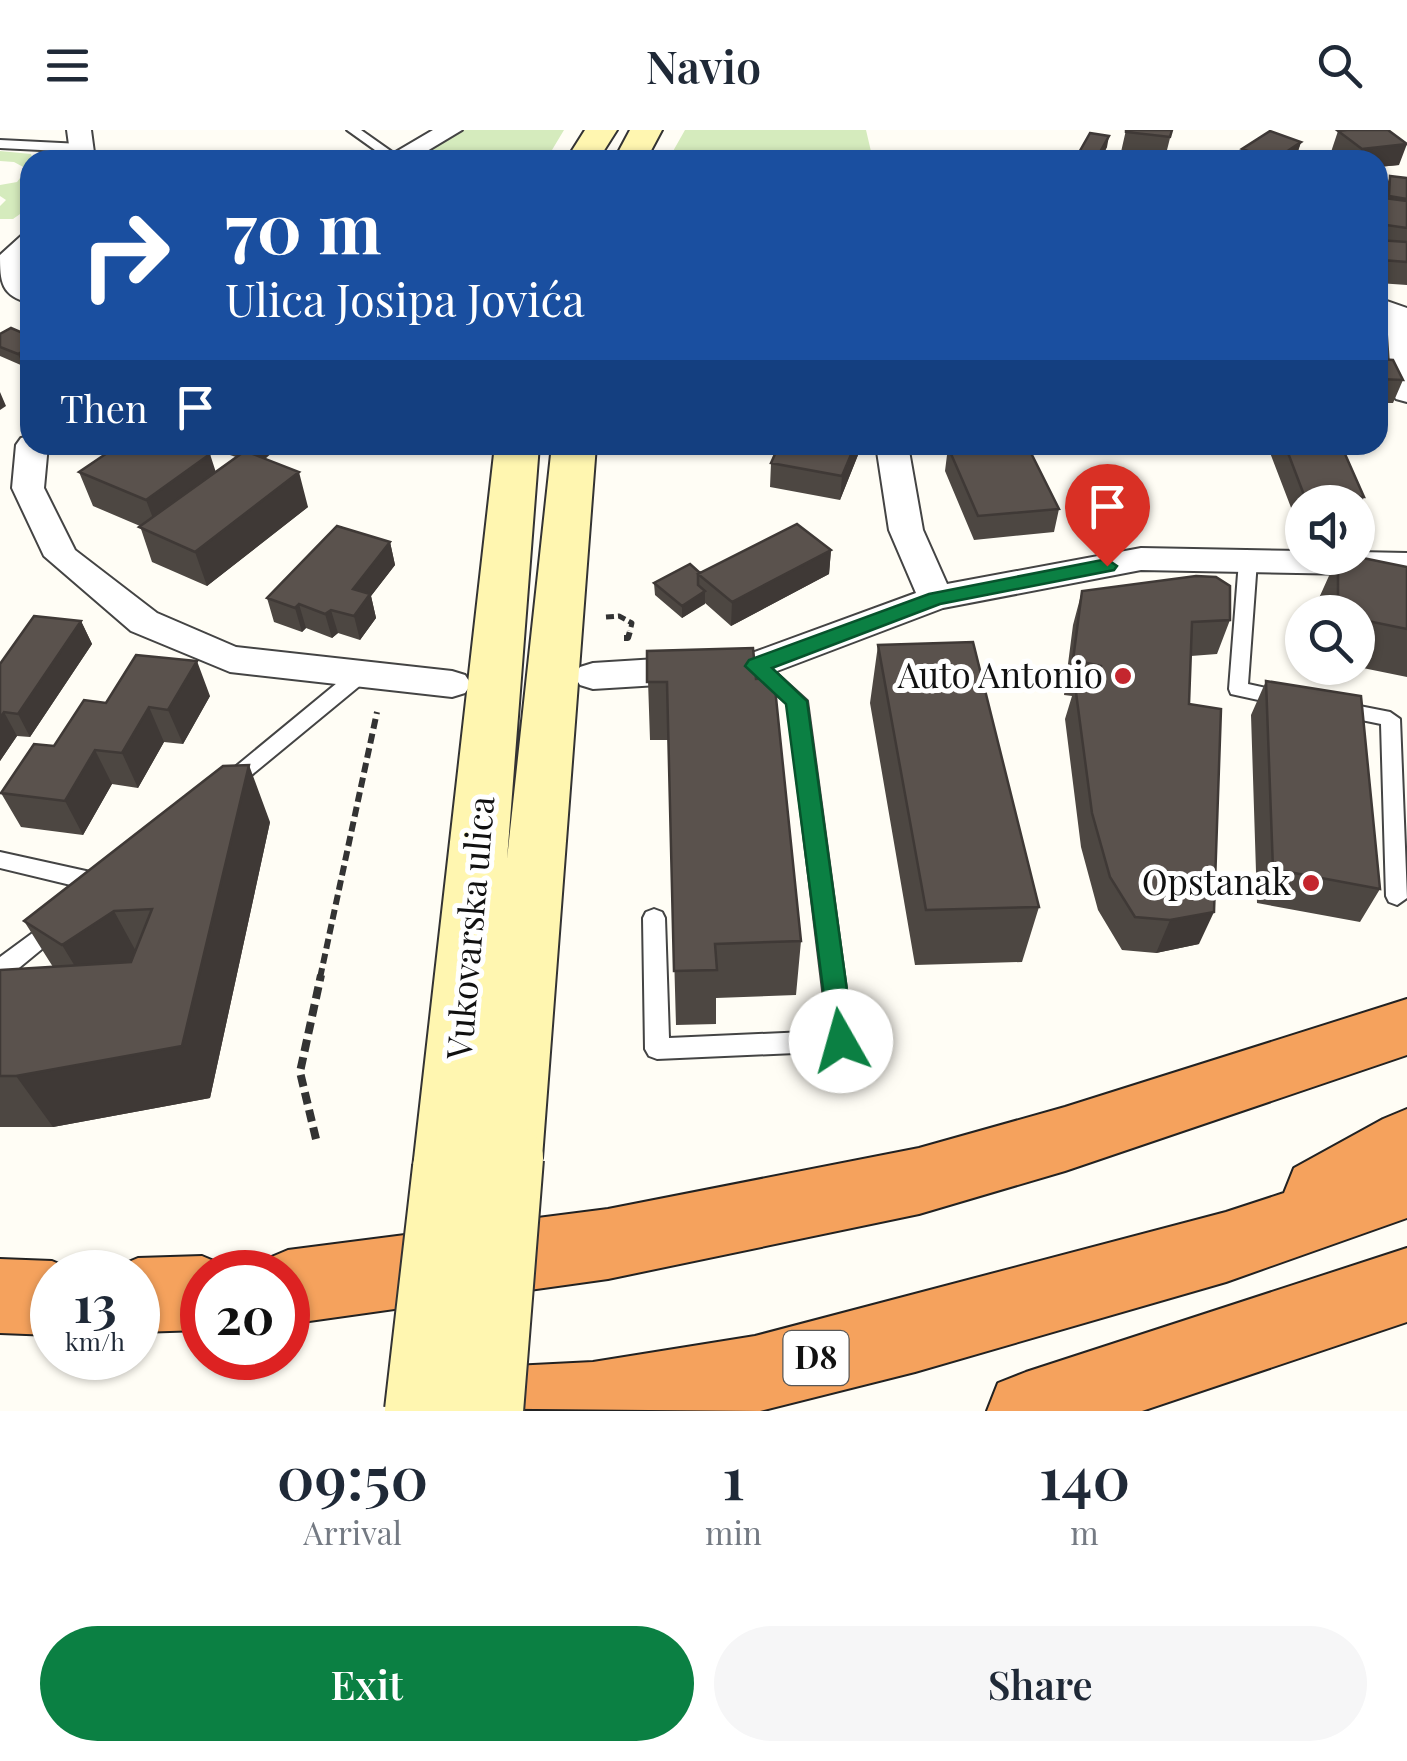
<!DOCTYPE html>
<meta charset="utf-8">
<style>
body{margin:0;font-family:"Playfair Display",serif;background:#f6f6f7;color:#1f2937;height:100vh;display:flex;flex-direction:column;font-size:38px;white-space:nowrap}
*{box-sizing:border-box;margin:0}
p{font-size:32px;color:#747a83}
.icon{flex:none;width:55px;height:55px;fill:none;stroke:currentColor;stroke-width:2;stroke-linecap:round;stroke-linejoin:round}
.map{position:relative;height:1281px;overflow:hidden}
.sheet{display:flex;flex-direction:column;background:#fff;flex:1}
.sheet>*{flex:none}
.guide{position:absolute;left:20px;top:20px;width:1368px;height:305px;border-radius:30px;box-shadow:0 2px 8px #0004;background:#1a4fa0;color:#fff;overflow:hidden}
.controls{position:absolute;left:1285px;top:355px;display:grid;gap:20px}
.controls a{display:grid;place-items:center;width:90px;height:90px;border-radius:50%;background:#fff;box-shadow:0 2px 8px #0004;font-size:50px}
.speed{position:absolute;left:30px;top:1120px;display:flex;gap:20px;font-size:50px;font-weight:700;text-align:center}
.speed>*{display:grid;place-content:center;width:130px;height:130px;border-radius:50%;background:#fff;box-shadow:0 2px 8px #0004;line-height:1}
.speed small{font-size:25px;font-weight:400}
.speed .limit{border:15px solid #d22;background:#fff;color:#111}
.pin{position:absolute;display:grid;place-items:center;width:85px;height:85px;color:#fff;margin:-102px -42px;border-radius:50% 50% 50% 0;rotate:-45deg;box-shadow:0 0 10px #0007}
.pin .icon{rotate:45deg}
.me{position:absolute;width:110px;margin:-55px;rotate:353deg;stroke-linejoin:round;filter:drop-shadow(0 0 8px #0008)}
.turn{display:flex;align-items:center;gap:35px;height:210px;padding:0 40px;font-size:45px}
.turn .icon{width:130px;height:130px;stroke-width:2.5}
.turn b{display:block;font-size:70px;line-height:85px}
.then{display:flex;align-items:center;height:95px;padding:0 40px;background:#0003;gap:20px;font-size:38px}
.eta{display:flex;justify-content:space-evenly;align-items:center;height:170px;text-align:center}
.eta b{font-size:60px;font-weight:600;line-height:70px}
.button{display:flex;gap:20px;margin-top:auto;padding:20px 40px}
.button a{flex:1;height:115px;border-radius:60px;background:#0b8043;color:#fff;font-size:40px;font-weight:600;line-height:115px;text-align:center}
.button a+a{background:#f6f6f7;color:#1f2937}
header{display:flex;justify-content:space-between;align-items:center;height:130px;padding:0 40px;background:#fff;font-size:45px;font-weight:600}
.map>svg:first-child{display:block}
.green{fill:#d5ebbd}
.lines{fill:none;stroke-linecap:round;stroke-linejoin:round}
.lane-casing{stroke:#444;stroke-width:4}
.street-casing{stroke:#444;stroke-width:4}
.secondary-casing{stroke:#333;stroke-width:4}
.highway-casing{stroke:#222;stroke-width:4}
.path-far2{stroke:#333;stroke-width:5;stroke-dasharray:8 4;stroke-linecap:butt}
.path-far1{stroke:#333;stroke-width:6;stroke-dasharray:10 5;stroke-linecap:butt}
.path{stroke:#333;stroke-width:8;stroke-dasharray:12 6;stroke-linecap:butt}
.lane{fill:#fff;fill-rule:evenodd}
.street{fill:#fff;fill-rule:evenodd}
.secondary{fill:#fff6b0;fill-rule:evenodd}
.highway{fill:#f5a25d;fill-rule:evenodd}
.secondary-bridge-casing{stroke:#333;stroke-width:74;stroke-linecap:butt}
.secondary-bridge{stroke:#fff6b0;stroke-width:70}
.wall{fill:#4d4742}
.shaded-wall{fill:#3f3936}
.building{fill:#5a524d;stroke:#3f3936;stroke-width:2.5}
.route{fill:#0b8043;stroke:#07532c;stroke-width:2.5}
.poi-dot{fill:#c4262e;stroke:#fff;stroke-width:4}
.labels{text-anchor:middle;stroke-width:10;stroke-linejoin:round;paint-order:stroke}
.shield{fill:#fff;stroke:#585858;stroke-width:2.5}
.shield-label{font-size:32px;font-weight:bold;fill:#111}
.poi-label{font-size:35px;fill:#111;stroke:#fff;text-anchor:end}
.street-label{font-size:35px;fill:#111;stroke:#fff}
</style>
<header><svg class="icon" aria-label="menu" viewBox="0 0 24 24"><path d="M4 6h16M4 12h16M4 18h16"/></svg>Navio<svg class="icon" aria-label="search" viewBox="0 0 24 24"><circle cx="10" cy="10" r="6"/><path d="M15 15l6 6"/></svg></header>
<div class="map">
<svg width="1407" height="1281" viewBox="0 0 1407 1281">
<rect width="100%" height="100%" fill="#fffdf5"/>
<!-- green -->
<path class="green" d="M463,0h101l-18,30h-141z
M685,0h181l7,30h-205z
M0,21l31,3 2,6h-3v47l-17,12h-13v-13l6,-6 -6,-4v-11l17,-3 10,-13 -13,-7 -14,-1z"/>
<g class="lines">
<defs>
<path id="lane" d="M347,0h14l41,29 -13,1z
M0,10l81,4 6,4 -6,4 -81,-4z
M1248,425l9,6 -9,123 45,10 3,5 -3,5 -7,2 -55,-12 -2,-5 10,-128z
M756,530l7,1 44,40 46,340 -4,7 -8,3 -184,8 -8,-3 -4,-7 -2,-131 3,-6 8,-3 8,3 3,6 4,120 159,-7 -40,-327 -39,-33 -2,-5z
M361,537l9,7 -2,5 -131,108h-14l-3,-5 3,-5 131,-108z
M1339,572l51,10 10,7 7,179 -10,7 -8,-3 -3,-6 -5,-172 -49,-10 -3,-5z
M0,722l104,23 8,3 3,6 -3,6 -8,3 -104,-25z
M57,785l8,3 3,6 -3,6 -57,47 -8,3v-23z"/>
<path id="street" d="M67,0h24l4,30h-24z
M433,0h29l-50,30h-30z
M30,104v22l-10,14 10,14v19c-29,-7 -30,-21 -30,-48l21,-19z
M1378,168l29,10v94l-11,-3 -4,-6 -5,-73 -9,-4z
M30,306v9h18l-4,43 31,62 82,63 79,34 216,24 13,4 6,9 -6,9 -13,4 -222,-25 -99,-41 -87,-75 -32,-68 4,-43 5,-7z
M876,315h32l15,85 24,54 194,-36 161,3v7h56v-6l49,1v22l-266,-5 -198,38 -187,71 -163,10 -13,-4 -6,-9 6,-9 13,-4 159,-10 164,-60 -27,-63z"/>
<path id="secondary" d="M585,0h32l-19,30h-32z
M630,0h32l-16,30h-32z
M495,315h44l-32,414 45,-414h44l-54,713 -10,23 -24,9 -24,-9 -4,-8 -7,18 -25,9 -25,-9 -10,-23z"/>
<path id="highway" d="M1407,869v56l-342,116 -146,43 -311,65 -320,45v-52h-31l5,-11 26,-11 320,-41 311,-61 146,-41z
M1407,979v109l-181,64 -311,90 -155,39 -350,-3 11,-28 28,-11 144,-7 162,-26 471,-124 58,-19 10,-25 89,-49z
M1407,1118v74l-265,89h-155l11,-28 28,-11z
M202,1126l26,11 2,5h-28v58l-64,2v-60h-28l2,-3 26,-11z
M0,1129l52,2 26,11h-26v63l-52,-2z"/>
</defs>
<!-- lane casing -->
<use href="#lane" class="lane-casing"/>
<!-- street casing -->
<use href="#street" class="street-casing"/>
<!-- secondary casing -->
<use href="#secondary" class="secondary-casing"/>
<!-- highway casing -->
<use href="#highway" class="highway-casing"/>
<!-- path-far2 -->
<path class="path-far2" d="M606,487l13,-1 13,7 -2,8"/>
<!-- path-far1 -->
<path class="path-far1" d="M624,508h4l3,-10
M320,848l57,-266"/>
<!-- path -->
<path class="path" d="M316,1009l-16,-67 21,-97"/>
<!-- lane -->
<use href="#lane" class="lane"/>
<!-- street -->
<use href="#street" class="street"/>
<!-- secondary -->
<use href="#secondary" class="secondary"/>
<!-- highway -->
<use href="#highway" class="highway"/>
<defs>
<path id="secondary-bridge" d="M420,1281l28,-243
M488,1281l20,-253"/>
</defs>
<!-- secondary-bridge casing -->
<use href="#secondary-bridge" class="secondary-bridge-casing"/>
<!-- secondary-bridge -->
<use href="#secondary-bridge" class="secondary-bridge"/>
</g>
<!-- wall -->
<path class="wall" d="M1126,0h46l-7,28 -44,-6z
M1338,1l61,34 -21,2v-7h-37l-10,-8z
M1301,12l-6,18h-56l3,-11z
M1107,17l-7,13h-24l1,-4z
M1390,46l17,2v107l-29,-2v-69l6,-16h1l1,-11z
M0,204l30,2v26l-7,4 -23,-10z
M1378,229l25,21 -10,23h-15z
M205,315h76l-16,14 43,48 -101,79 -55,-24 -12,-36 -47,-20 -14,-34h137l20,-15 -30,-10z
M862,315l-22,55 -70,-13 1,-24z
M1267,315h74l23,52 -6,14v-9h-56v17l-7,-1z
M948,317l111,62 -5,23 -80,8 -29,-69z
M390,412l5,23 -24,31 5,22 -16,22 -22,-7 -6,5 -26,-10 -4,4 -28,-10 -7,-24z
M831,420l-2,24 -98,52 -26,-23 -23,15 -27,-23 -1,-12 46,-10z
M1358,427l49,10v110l-49,-10v-55h-39v-14l18,-40z
M1082,461l148,29 -13,34 -26,2 -2,48 10,240 -43,9 -34,-3 -24,-40 -17,-63 -16,-128 7,-23 -8,-1 9,-70z
M81,491l11,23 -62,93 -13,-1 -17,25v-97z
M878,515l161,262 -17,55 -107,3 -45,-262z
M647,521l109,28 45,262 -5,54 -80,3v26l-40,1 -8,-285h-18z
M1266,551l114,208 -20,33 -103,-19 -6,-188z
M210,566l-27,48 -19,-2 -26,46 -26,-4 -29,51 -62,-8 -20,-34 105,-90z
M270,692l-60,276 -157,29h-53v-157l53,-3 -29,-46z"/>
<!-- shaded-wall -->
<path class="shaded-wall" d="M1109,6l-2,11 -7,13h-4z
M1301,12l-6,18h-21z
M1407,14l-8,21 -21,2v-7h-20l4,-11z
M30,217v15l-7,4 -5,-12z
M0,262l6,14 -6,4z
M253,315h28l-23,19z
M855,315h7l-22,55 2,-24z
M210,324l11,34 -62,46 -13,-34z
M299,342l9,35 -101,79 -12,-34z
M390,412l5,23 -24,31 5,22 -16,22 -6,-24 -1,-27z
M831,420l-2,24 -98,52 1,-24z
M705,461v13l-23,14v-12z
M299,474l7,24 -4,4 -7,-24z
M331,480l7,23 -6,5 -7,-24z
M81,491l11,23 -62,93 -12,-23z
M197,531l13,35 -27,48 -15,-34z
M149,577l15,35 -26,46 -16,-35z
M4,582l13,24 -17,25v-43z
M95,620l17,34 -29,51 -18,-34z
M249,635l21,57 -60,276 -157,29 -37,-51 166,-30z
M114,781l30,55 -49,33 -33,-54z
M1214,782l-15,32 -43,9 14,-33z"/>
<!-- building -->
<path class="building" d="M1126,0h46l-2,7 -44,-5z
M1347,0h41l19,14 -45,5 -24,-18z
M1270,1l31,11 -27,18 -32,-11z
M1090,3l19,3 -13,23 -19,-3z
M1008,25l53,5h-54z
M1390,46l17,2v21l-18,-3z
M1384,68l23,3v27l-21,-3z
M1378,110l29,2v20l-25,-2 -4,-13z
M11,198l19,8v11l-12,7 -18,-7v-13z
M1378,229l15,1 10,20 -25,-1z
M119,315h68l23,9 -64,46 -67,-28z
M779,315h76l-13,31 -71,-13z
M978,315h49l32,64 -81,7 -30,-69z
M1285,315h56l23,52 -60,-2z
M245,321l54,21 -104,80 -56,-25z
M797,394l34,26 -99,52 -34,-28z
M337,396l53,16 -37,47 17,5 -16,22 -23,-6 -6,4 -26,-10 -4,4 -28,-10z
M1358,427l49,10v62l-49,-10v-7h-20v-54z
M690,434l10,9 -2,1v11l7,6 -23,15 -28,-23z
M1196,446l20,1 14,9v34l-38,2 -3,82 32,5 -7,203 -44,8 -35,-3 -25,-40 -18,-64 -17,-128 25,4 1,-23 -28,-6 9,-69z
M34,486l47,5 -63,93 -14,-2 -4,6v-54z
M973,512l66,265 -113,3 -48,-265z
M753,518l3,31 18,-1 27,263 -86,3 2,26 -43,1 -7,-289h-20v-31z
M136,525l61,6 -29,49 -19,-3 -27,46 -27,-3 -30,51 -64,-8 33,-49 20,2 30,-46 22,3z
M1266,551l95,15 19,193 -107,-20z
M249,635l-67,281 -166,30h-16v-106l131,-8 21,-53 -38,2 -52,34 -38,-24 199,-155z"/>
<!-- route -->
<path class="route" d="M1107,429l10,7 -3,4 -174,34 -168,64 35,33 47,340 -4,9 -9,3 -10,-3 -45,-346 -41,-38 4,-6 180,-66z"/>
<!-- markers -->
<g class="poi-dot">
<circle cx="1123" cy="546" r="10"/>
<circle cx="1311" cy="753" r="10"/>
</g>
<g class="labels">
<!-- shield labels -->
<rect class="shield" x="783.5" y="1201" width="65" height="54" rx="8"/>
<g class="shield-label">
<text x="816" y="1239">D8</text>
</g>
<!-- poi labels -->
<g class="poi-label">
<text x="1103" y="558">Auto Antonio</text>
<text x="1291" y="765">Opstanak</text>
</g>
<!-- street labels -->
<g class="street-label">
<text transform="translate(471 798) rotate(-85)" y="12">Vukovarska ulica</text>
</g>
</g>
</svg>
<div class="controls">
<a><svg class="icon" aria-label="sound" viewBox="0 0 24 24"><path d="M4 9h4l5-4v14l-5-4H4zM17 9q2 3 0 6"/></svg></a>
<a><svg class="icon" aria-label="search" viewBox="0 0 24 24"><circle cx="10" cy="10" r="6"/><path d="M15 15l6 6"/></svg></a>
</div>
<div class="speed"><div>13<small>km/h</small></div><div class="limit">20</div></div>
<div class="pin" style="left:1107px;top:436px;background:#d93025"><svg class="icon" aria-label="arrive" viewBox="0 0 24 24"><path d="M6 21V4h12l-3 4 3 4H6"/></svg></div>
<svg class="me" style="left:841px;top:911px" viewBox="-20 -20 40 40"><circle r="19" fill="#fff"/><path d="M0-13L10 11 0 6-10 11z" fill="#0b8043"/></svg>
<div class="guide">
<div class="turn"><svg class="icon" aria-label="right" viewBox="0 0 24 24"><path d="M7 20v-9h11M14 6l5 5-5 5"/></svg><div><b>70 m</b>Ulica Josipa Jovića</div></div>
<div class="then">Then<svg class="icon" aria-label="arrive" viewBox="0 0 24 24"><path d="M6 21V4h12l-3 4 3 4H6"/></svg></div>
</div>
</div>
<section class="sheet">
<div class="eta">
<div><b>09:50</b><p>Arrival</p></div>
<div><b>1</b><p>min</p></div>
<div><b>140</b><p>m</p></div>
</div>
<div class="button"><a>Exit</a><a>Share</a></div>
</section>
